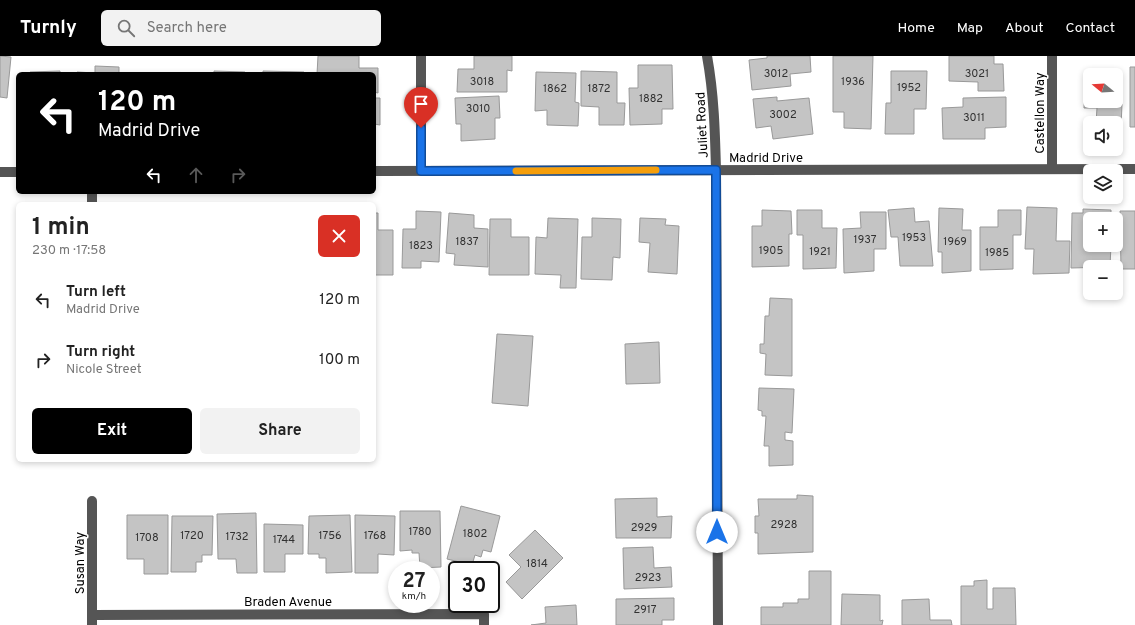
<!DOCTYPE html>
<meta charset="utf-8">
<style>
body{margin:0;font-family:Overpass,sans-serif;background:#f2f2f2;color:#222;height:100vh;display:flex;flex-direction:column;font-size:15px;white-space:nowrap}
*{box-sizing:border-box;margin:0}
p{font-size:13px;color:#767676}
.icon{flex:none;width:22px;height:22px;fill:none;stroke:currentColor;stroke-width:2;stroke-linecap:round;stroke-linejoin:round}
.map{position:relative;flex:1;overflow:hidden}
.panel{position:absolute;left:16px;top:146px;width:360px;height:260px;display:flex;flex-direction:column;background:#fff;border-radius:6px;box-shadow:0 2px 6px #0003}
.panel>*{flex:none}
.banner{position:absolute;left:16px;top:16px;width:360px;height:122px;border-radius:6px;box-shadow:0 2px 6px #0003;background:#000;color:#fff;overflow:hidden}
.needle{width:26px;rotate:288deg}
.tools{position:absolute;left:1083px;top:12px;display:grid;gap:8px}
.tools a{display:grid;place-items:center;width:40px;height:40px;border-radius:6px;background:#fff;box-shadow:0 2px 6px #0003;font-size:20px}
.speed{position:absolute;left:388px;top:505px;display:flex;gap:8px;font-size:20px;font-weight:700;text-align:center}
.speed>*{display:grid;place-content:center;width:52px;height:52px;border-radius:50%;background:#fff;box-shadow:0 2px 6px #0003;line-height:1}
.speed small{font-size:10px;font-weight:400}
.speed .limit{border:2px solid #111;border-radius:6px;background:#fff;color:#111}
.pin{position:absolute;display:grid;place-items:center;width:34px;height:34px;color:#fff;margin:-41px -17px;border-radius:50% 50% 50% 0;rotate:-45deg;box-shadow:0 0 4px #0007}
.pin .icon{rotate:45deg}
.me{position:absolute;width:44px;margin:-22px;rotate:0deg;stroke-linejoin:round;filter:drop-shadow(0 0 3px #0008)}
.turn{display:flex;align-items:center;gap:14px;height:84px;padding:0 16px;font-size:18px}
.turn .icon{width:52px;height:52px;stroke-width:2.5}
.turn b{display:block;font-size:28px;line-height:34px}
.lanes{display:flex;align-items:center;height:38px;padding:0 16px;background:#0003;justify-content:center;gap:20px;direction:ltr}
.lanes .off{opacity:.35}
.round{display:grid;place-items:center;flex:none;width:42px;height:42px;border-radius:6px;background:#f2f2f2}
.overview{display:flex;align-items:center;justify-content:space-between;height:68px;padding:0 16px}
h1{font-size:24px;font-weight:700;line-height:30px}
.action{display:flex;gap:8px;margin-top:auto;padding:8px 16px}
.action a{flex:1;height:46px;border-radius:6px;background:#000;color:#fff;font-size:16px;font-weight:700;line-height:46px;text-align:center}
.action a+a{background:#f2f2f2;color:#222}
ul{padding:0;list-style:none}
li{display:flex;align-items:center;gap:12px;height:60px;padding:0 16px}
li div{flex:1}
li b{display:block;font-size:15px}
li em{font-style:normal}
header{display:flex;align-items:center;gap:24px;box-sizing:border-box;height:56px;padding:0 20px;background:#000;color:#fff}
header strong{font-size:19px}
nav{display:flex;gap:22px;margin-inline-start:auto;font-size:14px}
.search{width:280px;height:36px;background:#f2f2f2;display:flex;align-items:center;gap:10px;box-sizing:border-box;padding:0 14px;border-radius:6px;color:#767676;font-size:15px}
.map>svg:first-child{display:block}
.building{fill:#c4c4c4;stroke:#999;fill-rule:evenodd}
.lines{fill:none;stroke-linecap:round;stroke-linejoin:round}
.minor{stroke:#555;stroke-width:10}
.route-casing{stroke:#114b97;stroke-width:10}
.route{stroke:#1a73e8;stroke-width:7}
.slow{stroke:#f59e0b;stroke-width:7}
.labels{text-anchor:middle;stroke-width:3;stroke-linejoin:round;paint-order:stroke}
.number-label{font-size:11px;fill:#313131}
.street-label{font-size:13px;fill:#000;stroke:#fff}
</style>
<header>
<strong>Turnly</strong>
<div class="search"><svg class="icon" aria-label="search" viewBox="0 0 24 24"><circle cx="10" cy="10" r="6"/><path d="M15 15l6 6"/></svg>Search here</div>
<nav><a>Home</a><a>Map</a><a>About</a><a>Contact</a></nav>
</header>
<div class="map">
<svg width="1135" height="569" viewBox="0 0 1135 569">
<rect width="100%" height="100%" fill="#fff"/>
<!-- building -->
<path class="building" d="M0,0l11,1 -4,41 -7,-1z
M318,0h41v12h19v25l-4,-1v-18h-57z
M474,0h38v15l-5,-1v22h-50l1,-23h16z
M767,0h43l1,16 -21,2 1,12 -39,4 -3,-30 18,-2z
M833,0h40l-2,73 -27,-1v-16h-11z
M949,0h45v8h9l1,27h-26v-9l-29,-1z
M638,9h34l1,44h-11v15l-32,1 -1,-37h9z
M95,10l24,1v7h-42v-2l18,1z
M1130,11h5v60h-5z
M60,15v3h-30v-2z
M214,15l31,1v2h-31z
M263,15l41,1v2h-41z
M581,15l36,1v31h8l-1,22h-25v-18l-18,-1z
M891,15h36l-1,38h-12v25h-29l1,-31h5z
M536,16l40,1 -1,29 4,1 -1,23 -31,-1v-15l-12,1z
M1085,16l33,1 -2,31h6l-1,23h-5v-4h-20l1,-15h-13zM1090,19h26v26h-26z
M499,40l1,22h-5v21l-34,2v-17h-5l-1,-26z
M777,41v4l32,-3 4,36 -40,5 -2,-13 -15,2 -3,-29z
M1006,41v30l-21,1v11h-42l-1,-31 21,-1v-9z
M374,42h6v27l-6,-1z
M1027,151l30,1 -1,33h14l-1,32 -36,1 1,-25h-9z
M914,152l1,14 14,-1 4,45h-33l-2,-29h-7l-3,-27z
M939,152l24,1 -1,21h9v41l-29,2v-21h-4z
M1083,153l28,1v9h-21v26h21l-1,22 -39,1 1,-55h11z
M762,154l29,1 1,23h-3v32l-37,1v-41h10z
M797,154h25v18h15l-1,40 -33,1v-34h-6z
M998,154h23v25h-8v34l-33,1v-43h18z
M416,155l25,1 -2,50 -18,-1v7h-19l1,-39h13z
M1120,155h15v58h-14z
M860,156h26v37h-12v22l-30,2 -1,-44 18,-1z
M374,157h4v17h15v45h-19z
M449,157l25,2v13l14,1v38l-34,-2 1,-11 -9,-1z
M548,162l30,1 -2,69h-16l1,-13 -26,-1 1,-37 11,1z
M592,162l29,1 -1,39 -7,-1 -1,23 -31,-1 1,-42h10z
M640,162l26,1 -1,6 14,1 -2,48 -29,-2 2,-29 -11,-1z
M490,163h21v18h18v38h-40z
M770,242l22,1v77l-27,-1 1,-21 -6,-1v-9h4l1,-28h4z
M497,278l36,2 -5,70 -36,-3z
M659,286l1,41 -34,1 -1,-40z
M759,332l35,1 -2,44 -7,-1v8l8,1v24l-24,1v-20h-5l2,-30h-4v-5l-4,-1z
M797,439l16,1v56l-55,2v-21h-3v-17h4l-1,-17h39z
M657,442v19l15,-1 -1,22h-55l-1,-39z
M461,450l39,10 -9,36 -8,-2 -2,7 -6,-2 -3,10 -25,-6z
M400,455h40l1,56 -21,1 -1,-15h-7v-3l-12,1z
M256,457l1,60h-20l-1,-14h-18l-1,-45z
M127,459h41v59h-24v-15h-17z
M350,459l2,57 -26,1v-15h-7v-4h-11l1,-38z
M355,459l40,1 -1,39 -16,-1v19h-23z
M172,460h41l-1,39h-10v7h-6v10h-25z
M264,468l39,1v29h-18v18h-21z
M535,474l28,28 -41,41 -16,-17 15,-15 -12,-12z
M653,491l1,21 17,-1 1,20 -48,2 -1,-41z
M809,515h22v54h-70v-18h22v-4h15v-4h11z
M987,524v29h6v-21h22l1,37h-55v-39h13v-5z
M842,538l38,1v26l3,-1 -1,5h-41z
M674,542v22h-12v5h-46v-26z
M929,543l1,21h21l1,5h-50v-25z
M576,549l1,20h-46l15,-2 -1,-16z"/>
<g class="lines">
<!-- minor -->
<path class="minor" d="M421,0v115
M707,0c7,38 8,76 9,114l2,455
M1052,0v113
M374,115l761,-2
M0,116h18
M92,148v-12
M92,445v124
M92,559l392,-1v11"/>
</g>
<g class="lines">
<defs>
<path id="route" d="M421,72v43l295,-1 1,362"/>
</defs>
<!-- route casing -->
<use href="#route" class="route-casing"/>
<!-- route -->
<use href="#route" class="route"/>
<!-- slow -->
<path class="slow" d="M516,115l140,-1"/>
</g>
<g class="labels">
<!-- number labels -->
<g class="number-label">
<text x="776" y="21">3012</text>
<text x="977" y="21">3021</text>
<text x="482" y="29">3018</text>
<text x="853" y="29">1936</text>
<text x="909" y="35">1952</text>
<text x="555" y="36">1862</text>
<text x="599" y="36">1872</text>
<text x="651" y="46">1882</text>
<text x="478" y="56">3010</text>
<text x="783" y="62">3002</text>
<text x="974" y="65">3011</text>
<text x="914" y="185">1953</text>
<text x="865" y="187">1937</text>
<text x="467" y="189">1837</text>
<text x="955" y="189">1969</text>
<text x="421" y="193">1823</text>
<text x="771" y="198">1905</text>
<text x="820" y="199">1921</text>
<text x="997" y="200">1985</text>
<text x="784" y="472">2928</text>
<text x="644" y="475">2929</text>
<text x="420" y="479">1780</text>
<text x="475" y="481">1802</text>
<text x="192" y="483">1720</text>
<text x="330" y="483">1756</text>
<text x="375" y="483">1768</text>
<text x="237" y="484">1732</text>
<text x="147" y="485">1708</text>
<text x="284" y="487">1744</text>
<text x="537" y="511">1814</text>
<text x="648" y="525">2923</text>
<text x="645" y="557">2917</text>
</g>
<!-- street labels -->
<g class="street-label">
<text transform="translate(1039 57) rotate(-90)" y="5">Castellon Way</text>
<text transform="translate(701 69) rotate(-93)" y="5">Juliet Road</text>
<text x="766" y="106">Madrid Drive</text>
<text transform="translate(79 507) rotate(-90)" y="5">Susan Way</text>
<text x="288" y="550">Braden Avenue</text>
</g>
</g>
</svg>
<div class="tools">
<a><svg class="needle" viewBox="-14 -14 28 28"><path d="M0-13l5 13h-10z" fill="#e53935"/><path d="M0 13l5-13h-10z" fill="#767676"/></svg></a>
<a><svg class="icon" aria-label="sound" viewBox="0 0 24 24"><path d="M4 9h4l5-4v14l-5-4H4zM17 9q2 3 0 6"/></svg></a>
<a><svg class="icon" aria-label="layers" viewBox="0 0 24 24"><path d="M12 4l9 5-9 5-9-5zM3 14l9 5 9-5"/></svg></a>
<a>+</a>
<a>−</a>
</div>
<div class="speed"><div>27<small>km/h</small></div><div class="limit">30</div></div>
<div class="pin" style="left:421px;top:72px;background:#d93025"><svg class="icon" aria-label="arrive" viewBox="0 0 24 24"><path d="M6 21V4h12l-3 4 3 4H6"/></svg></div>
<svg class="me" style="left:717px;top:476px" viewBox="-20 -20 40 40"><circle r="19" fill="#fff"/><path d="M0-13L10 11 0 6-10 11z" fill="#1a73e8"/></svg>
<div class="banner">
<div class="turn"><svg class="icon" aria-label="left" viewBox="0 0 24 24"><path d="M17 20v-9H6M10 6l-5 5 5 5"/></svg><div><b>120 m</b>Madrid Drive</div></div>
<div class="lanes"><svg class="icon" aria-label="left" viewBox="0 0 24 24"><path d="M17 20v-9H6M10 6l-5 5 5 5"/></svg><svg class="icon off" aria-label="ahead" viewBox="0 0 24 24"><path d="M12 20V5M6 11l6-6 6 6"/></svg><svg class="icon off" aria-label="right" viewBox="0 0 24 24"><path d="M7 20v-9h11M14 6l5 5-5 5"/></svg></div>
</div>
<section class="panel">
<div class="overview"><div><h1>1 min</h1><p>230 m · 17:58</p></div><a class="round" style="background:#d93025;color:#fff"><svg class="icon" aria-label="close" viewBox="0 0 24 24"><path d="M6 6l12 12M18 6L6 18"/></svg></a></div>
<ul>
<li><svg class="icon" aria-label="left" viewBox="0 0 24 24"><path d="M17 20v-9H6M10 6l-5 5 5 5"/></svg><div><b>Turn left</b><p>Madrid Drive</p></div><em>120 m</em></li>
<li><svg class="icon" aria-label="right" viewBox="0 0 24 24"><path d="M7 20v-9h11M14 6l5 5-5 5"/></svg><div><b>Turn right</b><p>Nicole Street</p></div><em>100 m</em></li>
</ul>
<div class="action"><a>Exit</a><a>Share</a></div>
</section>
</div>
